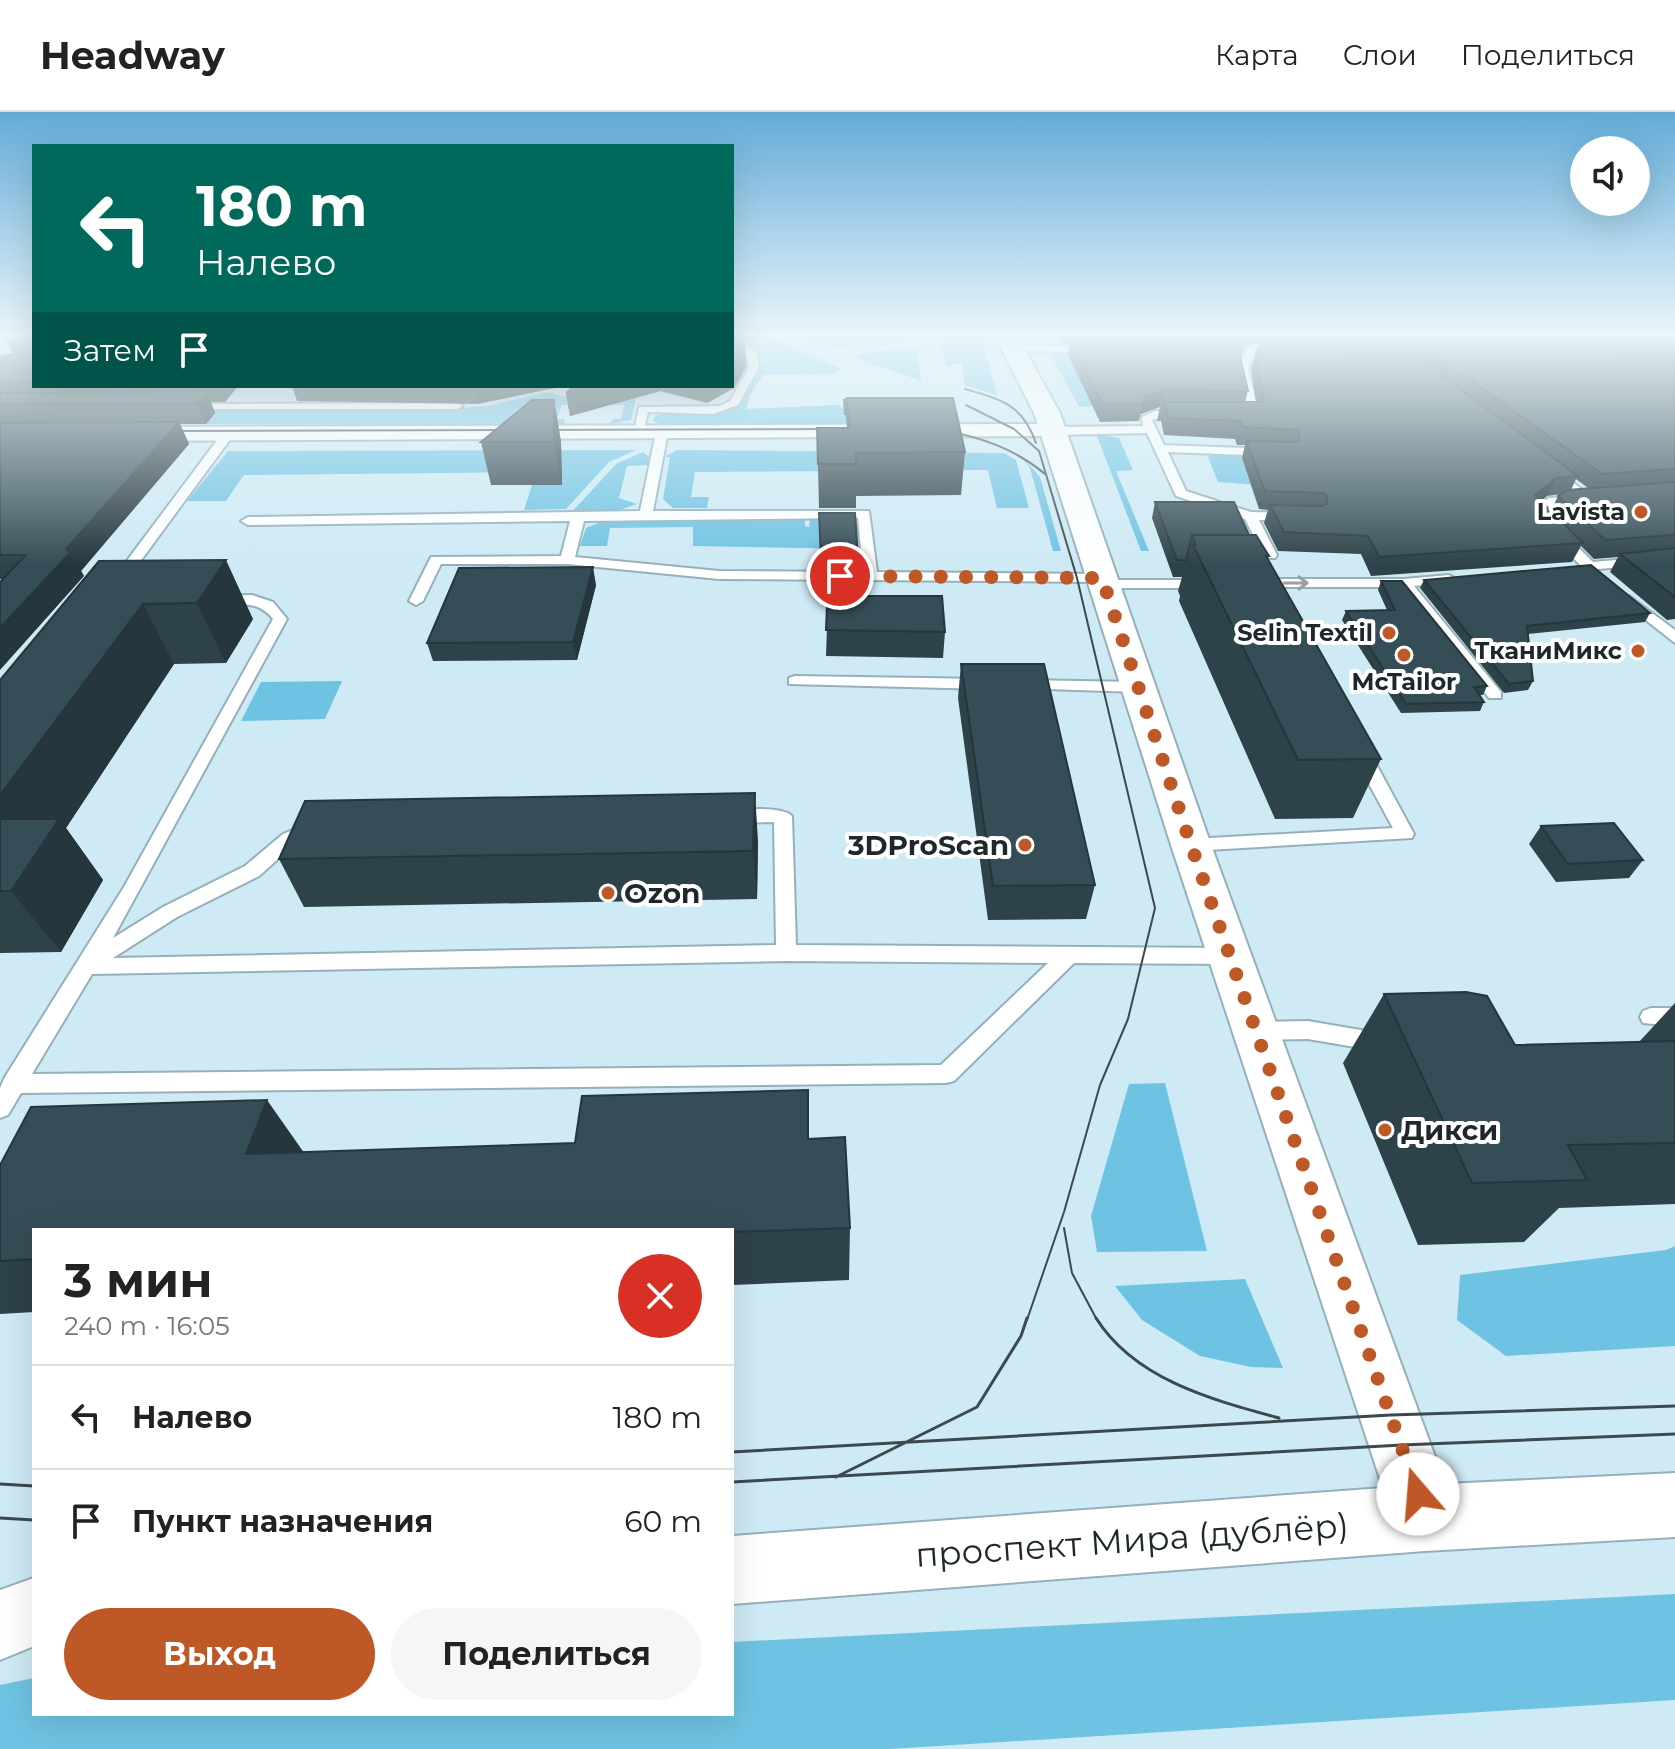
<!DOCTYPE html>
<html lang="ru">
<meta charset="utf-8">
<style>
body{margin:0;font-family:Montserrat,sans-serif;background:#f6f6f6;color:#222;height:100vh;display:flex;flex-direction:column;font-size:30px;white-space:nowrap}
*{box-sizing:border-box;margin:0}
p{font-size:26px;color:#767676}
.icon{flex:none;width:44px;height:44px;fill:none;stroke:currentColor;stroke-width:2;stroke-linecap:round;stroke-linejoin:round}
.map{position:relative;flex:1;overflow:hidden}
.drawer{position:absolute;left:32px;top:1116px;width:702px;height:488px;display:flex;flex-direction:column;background:#fff;border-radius:0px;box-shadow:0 8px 32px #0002}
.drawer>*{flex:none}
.hud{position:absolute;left:32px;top:32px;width:702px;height:244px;border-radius:0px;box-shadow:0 8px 32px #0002;background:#00695c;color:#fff;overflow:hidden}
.fabs{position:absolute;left:1570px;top:24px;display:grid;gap:16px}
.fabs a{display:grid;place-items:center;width:80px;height:80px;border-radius:50%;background:#fff;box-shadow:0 8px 32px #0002;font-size:40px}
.pin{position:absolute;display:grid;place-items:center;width:68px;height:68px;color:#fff;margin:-34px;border:4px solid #fff;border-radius:50%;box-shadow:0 2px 8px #0007}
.me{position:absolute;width:88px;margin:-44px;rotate:342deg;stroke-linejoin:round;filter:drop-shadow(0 0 6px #0008)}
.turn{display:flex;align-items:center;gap:28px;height:168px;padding:0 32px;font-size:36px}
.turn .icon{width:104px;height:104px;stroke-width:2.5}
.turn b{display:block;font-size:56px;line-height:68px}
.then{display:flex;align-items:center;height:76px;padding:0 32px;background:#0003;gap:16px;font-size:30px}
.round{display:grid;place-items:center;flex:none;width:84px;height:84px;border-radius:42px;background:#f6f6f6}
.headline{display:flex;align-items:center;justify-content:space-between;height:136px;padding:0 32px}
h1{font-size:48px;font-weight:700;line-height:60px}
.cta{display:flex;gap:16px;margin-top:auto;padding:16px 32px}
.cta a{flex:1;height:92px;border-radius:48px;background:#be5927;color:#fff;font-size:32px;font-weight:700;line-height:92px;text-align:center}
.cta a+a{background:#f6f6f6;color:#222}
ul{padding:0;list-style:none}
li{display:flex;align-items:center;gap:24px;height:104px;padding:0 32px;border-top:2px solid #e0e0e0}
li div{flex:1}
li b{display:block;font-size:30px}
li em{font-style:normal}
header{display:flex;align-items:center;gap:48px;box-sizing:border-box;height:112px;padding:0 40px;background:#fff;border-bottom:2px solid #e0e0e0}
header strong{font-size:38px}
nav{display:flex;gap:44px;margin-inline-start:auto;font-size:28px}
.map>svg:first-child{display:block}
.green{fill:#6fc3e2}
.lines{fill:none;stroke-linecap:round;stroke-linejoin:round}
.lane-casing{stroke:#95b0ba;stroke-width:4}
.street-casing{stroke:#95b0ba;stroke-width:4}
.secondary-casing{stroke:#95b0ba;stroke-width:4}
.lane{fill:#fff;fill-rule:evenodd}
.street{fill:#fff;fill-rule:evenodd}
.secondary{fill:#fff;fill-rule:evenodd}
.tram-far1{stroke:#3c494e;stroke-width:2}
.tram{stroke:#3c494e;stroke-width:3}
.wall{fill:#2e424a;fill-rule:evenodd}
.shaded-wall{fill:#25363c}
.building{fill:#354d56;stroke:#25363c;stroke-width:2}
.oneway{stroke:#9a9ea0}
.route{stroke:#be5927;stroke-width:14;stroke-dasharray:0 25.2}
.poi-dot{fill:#be5927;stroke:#fff;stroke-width:3}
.labels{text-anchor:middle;stroke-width:8;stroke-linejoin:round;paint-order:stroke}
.far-poi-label{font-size:24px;font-weight:bold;fill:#1e282c;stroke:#fff;text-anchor:end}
.poi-label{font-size:28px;font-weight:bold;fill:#1e282c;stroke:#fff;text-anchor:start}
.near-street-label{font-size:34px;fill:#1e282c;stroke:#fff}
</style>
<header>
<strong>Headway</strong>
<nav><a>Карта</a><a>Слои</a><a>Поделиться</a></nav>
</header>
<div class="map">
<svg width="1675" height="1637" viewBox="0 0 1675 1637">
<rect width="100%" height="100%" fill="#ceeaf5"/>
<!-- green -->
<path class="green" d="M740,224h28l74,33 -11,5 -68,1 -13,20 -4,14 91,-4 38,18 -215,1 -7,-3 2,-5c28,-8 57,5 83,-10l23,-39 -4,-14z
M794,224h115c-35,22 -79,14 -115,0z
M940,224h41l16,59 -32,-10 -3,-22 -16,3z
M905,235l13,4 3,30 -70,-25z
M1048,238l23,2 22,54 -14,1z
M549,280l20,6 67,-1 -5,23 -21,4 3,-5h8l3,-14h-62l-5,14h7l1,5h-565v-14l460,-2 27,-2z
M1101,320l1,3 17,3 14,32 -17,1 33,80h-8l-45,-118z
M636,338l-27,12 -43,47 -42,1 12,-38 -292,3 -18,26h-39l41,-50z
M677,338l327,3 12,7 13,48h-32l-9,-38 -293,2 -4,25h18l-2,11h-34l-10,-9 7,-42h-6z
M643,340l7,6 -1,7 -22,1 -8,32 18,6 -23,8 -43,1 45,-49z
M1214,342l27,2 8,23 10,6 -41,-3 -10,-25z
M1023,346l17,19 21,74h-8l-23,-83z
M606,408h199v6l4,1 1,-7h41l6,3 1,26 -165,-3v-19l-83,1 -3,18h-27l6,-18z
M342,569l-17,38 -84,2 20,-39z
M1165,971l42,168 -110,1 -6,-36 38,-132z
M1675,1134v100l-169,10 -49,-36 3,-45 206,-25z
M1245,1167l38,89 -32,-1 -51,-11 -58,-36 -27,-34z
M1675,1482v106l-785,49h-890v-64l34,-7v36h698v-72z"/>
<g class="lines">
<defs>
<path id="lane" d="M732,224h6l18,17 3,14 -21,38 -25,9 -65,-2 -5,21 -10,3 6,-29 81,-1 10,-5 19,-34 -3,-13 -14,-13z
M1264,230h20l5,3 -33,6 -8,18 11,46 -6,3 -15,-1v-4l9,-1 -9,-43 10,-22z
M1012,234h76l5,3 -5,3 -80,-1 -1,-2z
M185,292l272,-1 6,3 -6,3h-276v-4z
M1155,299h31l6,3c-11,7 -27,1 -40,6l12,25 111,4 2,3 -6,4 -103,-4 18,39 65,21 47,1 2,3 -7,4h-34l18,35 -2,3h-10l-20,-39 -69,-23 -29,-63 -94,2 -6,-4 6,-4 90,-1 -1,-9z
M662,316l6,4 -15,79h216l8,61 225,2 5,1 1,5h97l7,4 -7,4h-101l-5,-1 -1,-5 -379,-3 -152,-15h-126l-18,37 -7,4 -7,-4 22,-44 130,-1 9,-35 -322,4 -7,-4 7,-4 392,-6 16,-79zM858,406l5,54 -144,-1 -144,-14 9,-36z
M224,319l10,3 -106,144 3,4 -2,3h-10l-5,-7z
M1552,355l43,32c-14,10 -33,2 -51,15l49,48 82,-7v8l-90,7 -56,-57 20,-15 28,-2 -29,-22v-6z
M1449,463l7,4 -2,3 -40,4 87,106v6h-12l-89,-111h-143l-7,-4 7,-4h147z
M252,483l21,7 14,17 -174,319 50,-31 82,-41 38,-32 27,-11 9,6 -3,4 -19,9 -38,34 -82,41 -64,41 663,-13 -2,-123 -42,1 -9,-6c9,-10 60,-11 69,-1l4,129 434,3 7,3 3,5 -3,5 -7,3 -156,-1 -120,118 -8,2 -925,10 -13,22 -8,3v-30l5,-11 119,-190 149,-268c-22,-27 -45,-5 -64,-19l7,-4zM786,849l262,2 -107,102 -909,9 60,-100z
M1629,484l46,34v13l-51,-40 -2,-3z
M795,564l191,3 8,5 -8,5 -197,-5v-6z
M1022,568l116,2 8,5 -8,5 -122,-4 -2,-3z
M1360,634l9,5 45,83 -2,4 -221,13 -9,-6 9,-6 202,-11 -42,-77z
M1651,896h24v18l-32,-3 -3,-6 3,-6z
M1308,909l76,13 8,3 3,6 -3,6 -8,3 -76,-13 -51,1 -8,-3 -3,-6 3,-6 8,-3z"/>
<path id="street" d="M1053,312l8,2 4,5 -4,5 -929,5 -8,-2 -4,-5 4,-5 8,-2z"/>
<path id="secondary" d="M995,224h22l43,77 151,432 234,639 230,-11v64l-250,14 -693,53v-68l651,-48 -212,-643 -137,-432z
M34,1466v68l-34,14v-70z"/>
</defs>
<!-- lane casing -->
<use href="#lane" class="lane-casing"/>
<!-- street casing -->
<use href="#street" class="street-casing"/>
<!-- secondary casing -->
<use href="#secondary" class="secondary-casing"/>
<!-- lane -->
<use href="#lane" class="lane"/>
<!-- street -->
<use href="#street" class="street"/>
<!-- secondary -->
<use href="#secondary" class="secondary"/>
<!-- tram-far1 -->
<path class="tram-far1" d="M965,277c37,11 57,15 71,54
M966,293l48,24 25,22 38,127 78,330 -27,111 -28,66 -36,127 -37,108
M941,318c39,7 73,18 104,44
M161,319l680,-2
M1064,1116l8,45 25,47"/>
<!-- tram -->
<path class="tram" d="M1096,1206c39,62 117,82 183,100
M732,1340l659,-37 284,-9
M836,1365l141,-70 44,-71 6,-18
M732,1370l670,-37 273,-11
M0,1372l34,2
M0,1406l34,2"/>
</g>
<!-- wall -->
<path class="wall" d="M34,224v50h204l-13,16h-14l4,11 -9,11h-26l9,20 -108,127 3,5 -84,3v-223l14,-2 -6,-11z
M1059,224h616v283l-8,1 -57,-48 8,-15 -24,2 -13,-13 -9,16 -201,14 -10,-22 -83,-3 -14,-28 4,-13 -9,-1 -17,-51 3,-13h-8l-2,-6 -71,-4 -3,-14h-4l3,-14 -19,7 -2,7 -39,1 -32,-67 2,-12h-7zM1261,228l-5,13 -5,16 5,33h-11l3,-11 -8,-34 5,-11zM1576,367l12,9 -17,2zM1561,382l-3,2 -7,15 -10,-10 6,-5z
M746,255l-12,21 -27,15 -47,-12 -90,25 -4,-23 8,-7h158z
M292,274h272l-87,18 -180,-3z
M554,288l7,42 1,43h-71l-10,-43z
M844,288l121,52 -4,43 -105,1v12h-37l-2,-80h30z
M1155,390l94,33 20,21 -1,3 113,200 -28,59 -78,1 -96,-218 1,-5 -2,-5 4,-14h-9l-21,-59z
M819,401l41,83 85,36 -2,26 -117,-2 3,-88h-8z
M99,449l154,58 -27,44 -52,1 -108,164 37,52 -42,72 -61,1v-273z
M1424,468l226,33 -5,9 -117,12 5,47 -5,9 -24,3 -84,-105z
M1381,469l106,105 -4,9h-4l5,7 -4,9 -79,2 -59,-93 4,-9 41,-1 -9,-20z
M596,473l-19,75 -144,1 -6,-18z
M961,552l134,221 -9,34 -98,1 -30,-222z
M1541,714l102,34 -14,18 -73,4 -27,-38z
M758,729l-1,58 -453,8 -25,-48z
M1384,882l131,51 124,-3 36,-39v201l-116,4 -35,34 -106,3 -75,-182z
M809,1027l41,89 -1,52 -117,5v-55h-698v82l-34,2v-149l304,-13z"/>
<!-- shaded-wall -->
<path class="shaded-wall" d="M1247,224h18l-1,3 -19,7 -10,24 4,-17z
M745,233l1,22 -12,21 -27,15 -1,-17h26v-20z
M1355,235l-6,16 -6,2 5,-16z
M219,274h19l-13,16z
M473,274h91l-87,18z
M593,274h66l1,5 -90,25 -4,-23z
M1163,278l-4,17 -18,7 3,-17z
M207,280l8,21 -9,11 -9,-21z
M554,288l7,42 1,43 -8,-43z
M179,310l10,22 -108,127 3,5 -84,94v-42l66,-79z
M1556,366l-9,18 -21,17 9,-18z
M226,448l27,59 -27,44 -29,-60z
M593,455l3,18 -19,75 -4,-18z
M143,492l31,60 -108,164 37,52 -42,72 -50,-61 -11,-49v-47z
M755,681l3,48 -1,58 -4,-48z
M267,988l40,57 -61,-3z"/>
<!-- building -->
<path class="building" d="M18,224h16v46h-34v-26l26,-3v-11l-18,1z
M732,224h10l3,9 -13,21z
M1093,224h154l-8,17 9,38 -85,-1 -19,7 -1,7h-40l-32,-65h20z
M1283,224h266l8,5 118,24v104l-73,5 -171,-122 -76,-5 -7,2 -1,6 3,3 73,4 155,114 -22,2 -21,17 48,48 -204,14 -11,-21 -84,-4 -14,-27 50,1 7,-2v-8l-3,-3 -59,-2 -19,-50 47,1 6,-2v-10l-57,-3 -2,-6 -72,-3 -3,-14h-4l4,-2h99l-8,-49 6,-15z
M1592,224h83v17z
M574,274h19l-27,7z
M207,280l-10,11 -197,1v-11z
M847,286h106l12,54 -109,1v11h-38l-1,-36h33z
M847,287v15h-2l-1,-14z
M532,288h22v42h-73z
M179,310l-113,127 4,4 -70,75v-46l26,-27h-26v-132z
M1675,370v53l-70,5 -47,-44 9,-6z
M1155,390h79l15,33h-57l-6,25h-9z
M819,401h36l3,45h-29v1h-8z
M1192,423h64l13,21h-3l115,203 -83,1 -105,-215h3z
M1675,436v49l-55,-43z
M829,446h30l1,38h82l3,36 -119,-2z
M226,448l-29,43 -54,1 -143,191v-115l99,-119z
M1591,453l59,48 -123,13 6,55 -24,3 -85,-104z
M593,455l-20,75 -146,1 32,-75z
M1381,469h21l85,105 -13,1 10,15 -78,2 -60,-93 49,-1z
M961,552h83l51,221 -102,1z
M755,681l-2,58 -474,8 26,-58z
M0,707h59l-48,72h-11z
M1614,711l29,37 -75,4 -27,-38z
M1466,880l21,4 28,49 160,-4v102l-107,2 19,35 -115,3 -88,-189z
M808,978v49l37,-2 5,91 -118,4v-2h-698v29l-34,2v-96l31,-58 236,-7 -21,54 329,-11 7,-47z"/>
<!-- one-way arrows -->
<defs><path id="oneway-shaft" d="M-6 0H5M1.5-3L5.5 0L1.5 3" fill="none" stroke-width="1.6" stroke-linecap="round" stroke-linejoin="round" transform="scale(2)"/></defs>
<use class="oneway" href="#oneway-shaft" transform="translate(1296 471)"/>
<!-- sky -->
<linearGradient id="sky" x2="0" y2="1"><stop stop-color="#62abd8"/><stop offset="0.49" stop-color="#e9f6fa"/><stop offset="1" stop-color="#e9f6fa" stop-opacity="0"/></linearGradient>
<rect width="1675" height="453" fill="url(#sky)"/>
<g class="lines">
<!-- route -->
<path class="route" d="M840,464l262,2 89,267 227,649"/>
</g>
<!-- markers -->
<g class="poi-dot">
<circle cx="1641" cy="400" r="8"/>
<circle cx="1389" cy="521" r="8"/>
<circle cx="1638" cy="539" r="8"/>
<circle cx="1404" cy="543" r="8"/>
<circle cx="1025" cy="733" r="8"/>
<circle cx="608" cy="781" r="8"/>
<circle cx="1385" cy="1018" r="8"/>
</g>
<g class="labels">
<!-- far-poi labels -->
<g class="far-poi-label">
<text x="1625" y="408">Lavista</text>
<text x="1373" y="529">Selin Textil</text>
<text x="1622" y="547">ТканиМикс</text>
<text x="1404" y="578" text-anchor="middle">McTailor</text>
</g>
<!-- poi labels -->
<g class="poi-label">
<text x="1009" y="743" text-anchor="end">3DProScan</text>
<text x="624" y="791">Ozon</text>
<text x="1401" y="1028">Дикси</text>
</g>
<!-- near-street labels -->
<g class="near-street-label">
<text transform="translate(1132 1428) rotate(-4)" y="12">проспект Мира (дублёр)</text>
</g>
</g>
</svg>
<div class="fabs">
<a><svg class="icon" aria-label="sound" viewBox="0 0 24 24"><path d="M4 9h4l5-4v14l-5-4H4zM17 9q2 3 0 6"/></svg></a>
</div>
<div class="pin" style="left:840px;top:464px;background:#d93025"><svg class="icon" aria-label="arrive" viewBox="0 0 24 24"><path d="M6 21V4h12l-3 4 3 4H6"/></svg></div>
<svg class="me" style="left:1418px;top:1382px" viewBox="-20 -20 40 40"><circle r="19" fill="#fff"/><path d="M0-13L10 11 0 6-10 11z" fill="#be5927"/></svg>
<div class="hud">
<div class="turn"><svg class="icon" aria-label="left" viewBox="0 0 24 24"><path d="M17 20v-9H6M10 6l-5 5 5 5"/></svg><div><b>180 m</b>Налево</div></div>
<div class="then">Затем<svg class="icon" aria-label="arrive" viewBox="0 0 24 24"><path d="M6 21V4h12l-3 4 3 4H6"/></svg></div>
</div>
<section class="drawer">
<div class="headline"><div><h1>3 мин</h1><p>240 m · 16:05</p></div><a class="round" style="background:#d93025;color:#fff"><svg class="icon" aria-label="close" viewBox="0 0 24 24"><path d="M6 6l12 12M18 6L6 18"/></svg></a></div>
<ul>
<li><svg class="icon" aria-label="left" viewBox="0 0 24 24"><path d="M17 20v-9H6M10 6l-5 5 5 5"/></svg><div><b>Налево</b></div><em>180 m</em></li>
<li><svg class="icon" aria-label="arrive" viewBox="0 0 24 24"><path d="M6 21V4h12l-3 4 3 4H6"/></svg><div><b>Пункт назначения</b></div><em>60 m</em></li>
</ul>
<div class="cta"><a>Выход</a><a>Поделиться</a></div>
</section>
</div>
